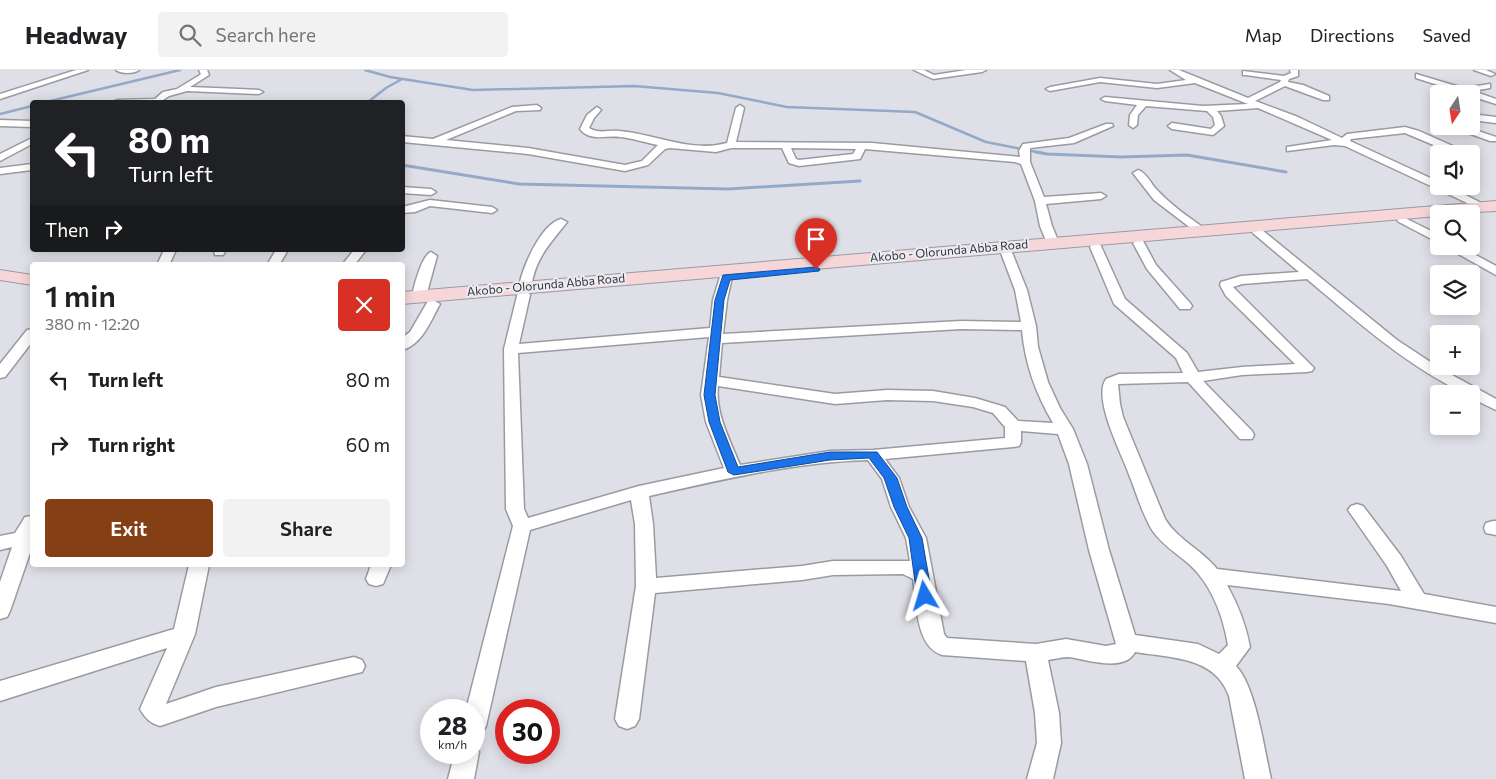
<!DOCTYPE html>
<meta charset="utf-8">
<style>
body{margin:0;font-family:Commissioner,sans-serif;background:#f2f2f2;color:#202124;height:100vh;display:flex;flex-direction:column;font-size:19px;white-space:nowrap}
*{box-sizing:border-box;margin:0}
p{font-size:16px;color:#757577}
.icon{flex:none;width:28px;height:28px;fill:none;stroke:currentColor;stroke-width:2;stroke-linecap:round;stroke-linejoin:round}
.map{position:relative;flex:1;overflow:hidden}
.drawer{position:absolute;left:30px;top:192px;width:375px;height:305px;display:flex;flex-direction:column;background:#fff;border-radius:5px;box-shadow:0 2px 12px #0003}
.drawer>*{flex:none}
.top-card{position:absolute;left:30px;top:30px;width:375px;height:152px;border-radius:5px;box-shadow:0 2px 12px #0003;background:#202124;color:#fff;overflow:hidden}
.needle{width:32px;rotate:192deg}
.controls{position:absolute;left:1430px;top:15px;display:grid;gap:10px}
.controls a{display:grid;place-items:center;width:50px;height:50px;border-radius:5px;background:#fff;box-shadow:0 2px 12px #0003;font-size:25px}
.speed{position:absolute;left:420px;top:629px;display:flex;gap:10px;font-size:25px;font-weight:700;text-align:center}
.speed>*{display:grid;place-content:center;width:65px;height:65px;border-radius:50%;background:#fff;box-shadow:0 2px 12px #0003;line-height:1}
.speed small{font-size:12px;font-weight:400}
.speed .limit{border:8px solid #d22;background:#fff;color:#111}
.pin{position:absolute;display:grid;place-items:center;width:42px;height:42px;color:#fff;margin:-51px -21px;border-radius:50% 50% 50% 0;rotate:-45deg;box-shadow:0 0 5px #0007}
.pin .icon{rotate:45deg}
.me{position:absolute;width:55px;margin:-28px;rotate:353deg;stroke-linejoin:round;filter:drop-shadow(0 0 4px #0008)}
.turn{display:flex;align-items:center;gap:18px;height:105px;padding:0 15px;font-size:22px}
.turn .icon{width:65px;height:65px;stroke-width:2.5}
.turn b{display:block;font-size:35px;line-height:42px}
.then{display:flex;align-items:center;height:48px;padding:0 15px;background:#0003;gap:10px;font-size:19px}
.round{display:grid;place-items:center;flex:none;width:52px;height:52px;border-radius:5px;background:#f2f2f2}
.overview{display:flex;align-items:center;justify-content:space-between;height:85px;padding:0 15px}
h1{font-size:30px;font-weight:600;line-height:38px}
.primary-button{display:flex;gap:10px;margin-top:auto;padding:10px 15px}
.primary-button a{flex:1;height:58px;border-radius:5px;background:#844014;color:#fff;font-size:20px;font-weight:600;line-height:58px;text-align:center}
.primary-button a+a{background:#f2f2f2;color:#202124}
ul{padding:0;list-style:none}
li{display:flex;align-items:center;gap:15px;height:65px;padding:0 15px}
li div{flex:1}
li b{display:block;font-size:19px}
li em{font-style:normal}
header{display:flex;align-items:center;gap:30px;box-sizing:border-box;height:70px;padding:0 25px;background:#fff;border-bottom:1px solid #e0e0e0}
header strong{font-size:24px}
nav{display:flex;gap:28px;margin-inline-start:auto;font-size:18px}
.search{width:350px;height:45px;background:#f2f2f2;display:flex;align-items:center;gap:12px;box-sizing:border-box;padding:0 18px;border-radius:5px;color:#757577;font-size:19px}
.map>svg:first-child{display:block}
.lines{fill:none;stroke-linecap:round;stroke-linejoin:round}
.stream-far1{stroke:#94a9c7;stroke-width:2.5}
.stream{stroke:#94a9c7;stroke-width:3}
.street-casing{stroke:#9a9ba2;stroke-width:3}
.secondary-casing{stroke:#9a9ba2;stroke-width:2}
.street{fill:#fff;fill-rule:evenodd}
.secondary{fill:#f6d6d9;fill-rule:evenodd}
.route{fill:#1a73e8;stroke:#114b97}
.labels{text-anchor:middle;stroke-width:4;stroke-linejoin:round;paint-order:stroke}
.far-street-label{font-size:12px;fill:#313234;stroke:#ecedf4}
</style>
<header>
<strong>Headway</strong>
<div class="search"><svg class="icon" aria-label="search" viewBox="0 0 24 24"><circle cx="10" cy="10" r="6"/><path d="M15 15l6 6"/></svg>Search here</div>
<nav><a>Map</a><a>Directions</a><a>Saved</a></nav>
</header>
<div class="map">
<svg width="1496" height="709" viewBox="0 0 1496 709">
<rect width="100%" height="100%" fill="#dfe0e7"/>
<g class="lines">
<!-- stream-far1 -->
<path class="stream-far1" d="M365,0l25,7 83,13 161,-4 84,7 69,14 128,5 71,30 56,11
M46,32l134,-32
M368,32l18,-14 16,-9
M0,44l32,-8"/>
<!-- stream -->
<path class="stream" d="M1036,82l11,2 74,3 66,-2 99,17
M402,95l117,19 209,5 132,-8"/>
<defs>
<path id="street" d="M76,0h12l-88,29v-5z
M116,0h23c-5,4 -18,4 -23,0z
M199,0h8l2,5 -19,12 69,3 4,2 -4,2 -72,-3 -18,5 -9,6h-47l4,-2 38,-1 8,-7 14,-3 23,-14 1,-1z
M914,0h10l10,5 32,-5h20l-4,2 -49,7z
M1170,0h9l69,28 32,-16 1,-2 -35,-5h-3v-4l41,5 7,-3 -1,-3h8v6l-9,3 -1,3 15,3 26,11v4h-6l-38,-14 -30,15 43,16 44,21 5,-4 58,-7 14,4 45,20 1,3h-10l-50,-21 -54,6 -1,2 89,41v4h9l41,21 -1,2h-8l-135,-63 -11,-1 -47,6v-4l45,-7 -74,-32 -41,3 4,5 3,10 -11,9 -41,-6 -4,-3 4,-3 39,6 4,-4 -2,-8 -6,-6 -61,-5 -8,9 -1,10 -4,3 -4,-3 1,-10 7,-10 -32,-4 -4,-2 4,-2 98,9 45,-2 -53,-21 -38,5 -57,-6 -50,9 -4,-2 4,-2 50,-9 57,6 29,-4z
M1474,0h12l9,4 -4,2z
M1416,4l47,14 27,-4v4l-17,3 23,8v5l-25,-8v-2h-5l-50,-16z
M537,35l4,3 -1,2 -24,1 -70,29 82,8 97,17 17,-4 16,-16c-12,-2 -25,-7 -38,-8 -14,-2 -30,5 -40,-8l7,-14 10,-8 4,3 -7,8 -5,10c10,6 19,2 30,3 36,3 72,22 108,12l9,-35 4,-3 4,3 -8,34 136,1 148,14 -1,-6 4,-7 46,-6 37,-14h6l1,2 -39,17 -44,5v14l14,35 57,-4 5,3 -5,3 -55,5 6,22 7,17 -6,4 -6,-4 -7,-17 -5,-25 -14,-37 -6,-2 -150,-13 -5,10 -61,7 -10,-3 -7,-15h-51l-15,4 -46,-4 -5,1 -17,16 -23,6 -97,-17 -126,-12v-6l31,3 79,-32zM791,78l65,1 -3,5 -54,6 -3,-1z
M1471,44l25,3v6l-25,-3z
M0,50l32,1v6l-32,-1z
M1449,56h14l33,11v4h-6z
M32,68v6l-32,17v-7z
M32,94v6l-32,4v-6z
M1138,100c8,2 13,14 19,20 14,15 30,26 47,38l2,2 -2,2h-8l-42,-32 -21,-27z
M402,117l29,2 5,3 -5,3 -29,-2z
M430,130l62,7 5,3 -5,3 -62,-7 -15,6 -13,1v-6z
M1403,147l36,18v8l-40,-21 -2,-2z
M561,149l6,3c-18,23 -31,35 -36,65l-6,4 -5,-1 -1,-3c3,-19 22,-63 42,-68z
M1258,159l4,1 135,110 44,29 55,30v11l-25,-12v-4c-10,0 -19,-7 -28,-12 -50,-28 -92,-66 -136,-103l-65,5 -9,3 81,81 -2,3 -5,1 -65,3 -39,6 49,50 2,4 -2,4h-12l-52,-57 -70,2 2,20 3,13 42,102c13,21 37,31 52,50l184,22 -14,-25 -39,-56 3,-4 6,-2 6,2 38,50 23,38 72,13v16l-107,-19 -162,-19c11,20 19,40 23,62l-14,19c20,21 28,83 35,113h-26l-16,-83c-14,-40 -59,-38 -94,-44 -11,21 -49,7 -67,5 -6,0 -13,2 -20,3l11,53 2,30 -8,36h-26l10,-36 -2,-30 -9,-52 -84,-6c-27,-9 -25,-52 -29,-76l-10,-5 -70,1 -31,5 -147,13 -16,126 -4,7 -8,3 -8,-3 -4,-7 21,-133 -1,-62 -4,-24 -101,30 -44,196 -4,7 -8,3v-26h-8l47,-184 -7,-17 -2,-160 14,-57h10l2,3 -11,49 191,-16 3,-28 7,-23 6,-4 6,4 -5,23 -4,34 238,-13 60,1 -6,-32 -14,-37 2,-3h8l16,40 9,36 2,21 10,35 12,26 13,21 14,35 22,86 26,85 63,9 21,10 9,-9c-5,-29 -16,-59 -37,-79 -13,-12 -29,-21 -39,-36 -10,-17 -15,-35 -22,-53 -7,-21 -38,-78 -24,-98l13,-5 64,-1 -7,-15 -62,-54 -24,-57 2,-3h8l25,55 62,54 11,19 44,-5 53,-3 -69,-68 -6,-11 1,-3 20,-6 58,-4 -45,-38 -2,-2 2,-2zM961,259l61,1c3,34 14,64 31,93l-35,-2 -13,-14 -30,-9 -42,-7 -46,-1 -52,4 -116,-17 3,-34zM709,267l-8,58 5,27 18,46 -85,18 -111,32 -4,-9 -6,-156zM718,316l117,18 52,-4 46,1 40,6 20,6 12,14v11l-132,12 -43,1 -90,14c-10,-25 -25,-52 -22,-79zM1021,361l37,3 11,30 20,86 27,94 -10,2 -40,-7 -30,5 -89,-6 -3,-4 -18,-96 -17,-31 -10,-29 -14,-19 128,-12 6,-1 2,-4zM868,390l14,19 9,28 15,31 4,23h-77l-31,5 -146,12 -3,-54 -4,-28c72,-16 145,-34 219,-36z
M1139,169l4,2 13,24 34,38 2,3 -2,3h-10l-33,-40 -14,-26z
M1444,176h15l37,20v9z
M164,180h12l-7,15h-12z
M214,180h12l-3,5h-8z
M276,180h12l-9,15h-12z
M354,180h12l-12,15h-12z
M431,182l6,4 -11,40 -2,3h-10l-2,-3c2,-10 10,-41 19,-44z
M433,230l7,4c-9,16 -18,41 -38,46v-12l8,-6 18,-31z
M32,259v13l-27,35 -5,1v-14l27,-34z
M32,446v20l-2,4 2,7 -22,64 -3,6 -7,2v-37l12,-35 -12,3v-14l15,-3 10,-16z
M1493,451h3v14l-10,-2 -2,-5 2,-5z
M189,495h20l-14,69 -29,70 50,-17 138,-30 8,3 3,6 -3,6 -146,35 -56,19c-10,-3 -15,-8 -20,-17l27,-61 -167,53v-20l174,-52z
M371,495h20l-8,19 -7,2 -7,-2 -3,-5z
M474,674l5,8 -5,27h-26l7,-27h19z"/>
<path id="secondary" d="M1496,131v10l-57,3v2l-1037,88v-12z
M0,200l32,5v10l-32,-5z"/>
</defs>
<!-- street casing -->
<use href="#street" class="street-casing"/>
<!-- secondary casing -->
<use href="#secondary" class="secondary-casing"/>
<!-- street -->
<use href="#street" class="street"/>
<!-- secondary -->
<use href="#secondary" class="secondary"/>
</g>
<!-- route -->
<path class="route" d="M816,197l4,2 -1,2 -89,9 -6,20 -9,95 5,27 18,45 92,-15h47l20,26 10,29 15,31 10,58 -2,4 -5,2 -5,-2 -3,-4 -8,-58 -15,-31 -10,-29 -15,-20 -39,2 -96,15 -6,-3 -19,-50 -5,-27 11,-95 8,-25z"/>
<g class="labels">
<!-- far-street labels -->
<g class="far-street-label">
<text transform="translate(949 181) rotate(-5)" y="4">Akobo - Olorunda Abba Road</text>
<text transform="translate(546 215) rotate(-5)" y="4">Akobo - Olorunda Abba Road</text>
</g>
</g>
</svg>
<div class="controls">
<a><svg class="needle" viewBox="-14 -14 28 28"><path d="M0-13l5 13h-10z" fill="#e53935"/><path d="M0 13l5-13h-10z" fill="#757577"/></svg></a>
<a><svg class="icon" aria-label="sound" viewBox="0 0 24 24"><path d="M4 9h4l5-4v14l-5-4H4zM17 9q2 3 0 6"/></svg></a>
<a><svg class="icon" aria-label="search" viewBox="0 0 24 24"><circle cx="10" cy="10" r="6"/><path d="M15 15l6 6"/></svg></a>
<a><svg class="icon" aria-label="layers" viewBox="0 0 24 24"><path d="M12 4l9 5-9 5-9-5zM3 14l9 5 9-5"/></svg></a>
<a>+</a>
<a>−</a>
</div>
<div class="speed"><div>28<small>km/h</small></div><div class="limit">30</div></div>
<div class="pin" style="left:816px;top:199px;background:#d93025"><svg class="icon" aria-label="arrive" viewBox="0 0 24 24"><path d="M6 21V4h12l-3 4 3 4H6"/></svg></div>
<svg class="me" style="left:925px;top:526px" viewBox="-20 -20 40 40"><path d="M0-17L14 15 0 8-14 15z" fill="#1a73e8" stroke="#fff" stroke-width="4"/></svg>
<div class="top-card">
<div class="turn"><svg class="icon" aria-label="left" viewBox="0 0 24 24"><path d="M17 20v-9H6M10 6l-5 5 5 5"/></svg><div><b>80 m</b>Turn left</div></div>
<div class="then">Then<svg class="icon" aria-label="right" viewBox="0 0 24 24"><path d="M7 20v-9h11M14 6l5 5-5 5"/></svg></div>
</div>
<section class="drawer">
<div class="overview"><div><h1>1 min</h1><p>380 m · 12:20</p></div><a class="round" style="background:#d93025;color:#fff"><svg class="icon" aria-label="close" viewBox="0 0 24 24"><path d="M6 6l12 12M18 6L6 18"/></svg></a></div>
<ul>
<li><svg class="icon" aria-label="left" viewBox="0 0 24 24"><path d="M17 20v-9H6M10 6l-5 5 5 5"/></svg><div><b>Turn left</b></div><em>80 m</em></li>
<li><svg class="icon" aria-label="right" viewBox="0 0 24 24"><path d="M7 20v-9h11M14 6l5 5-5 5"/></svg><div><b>Turn right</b></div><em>60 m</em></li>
</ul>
<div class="primary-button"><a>Exit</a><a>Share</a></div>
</section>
</div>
